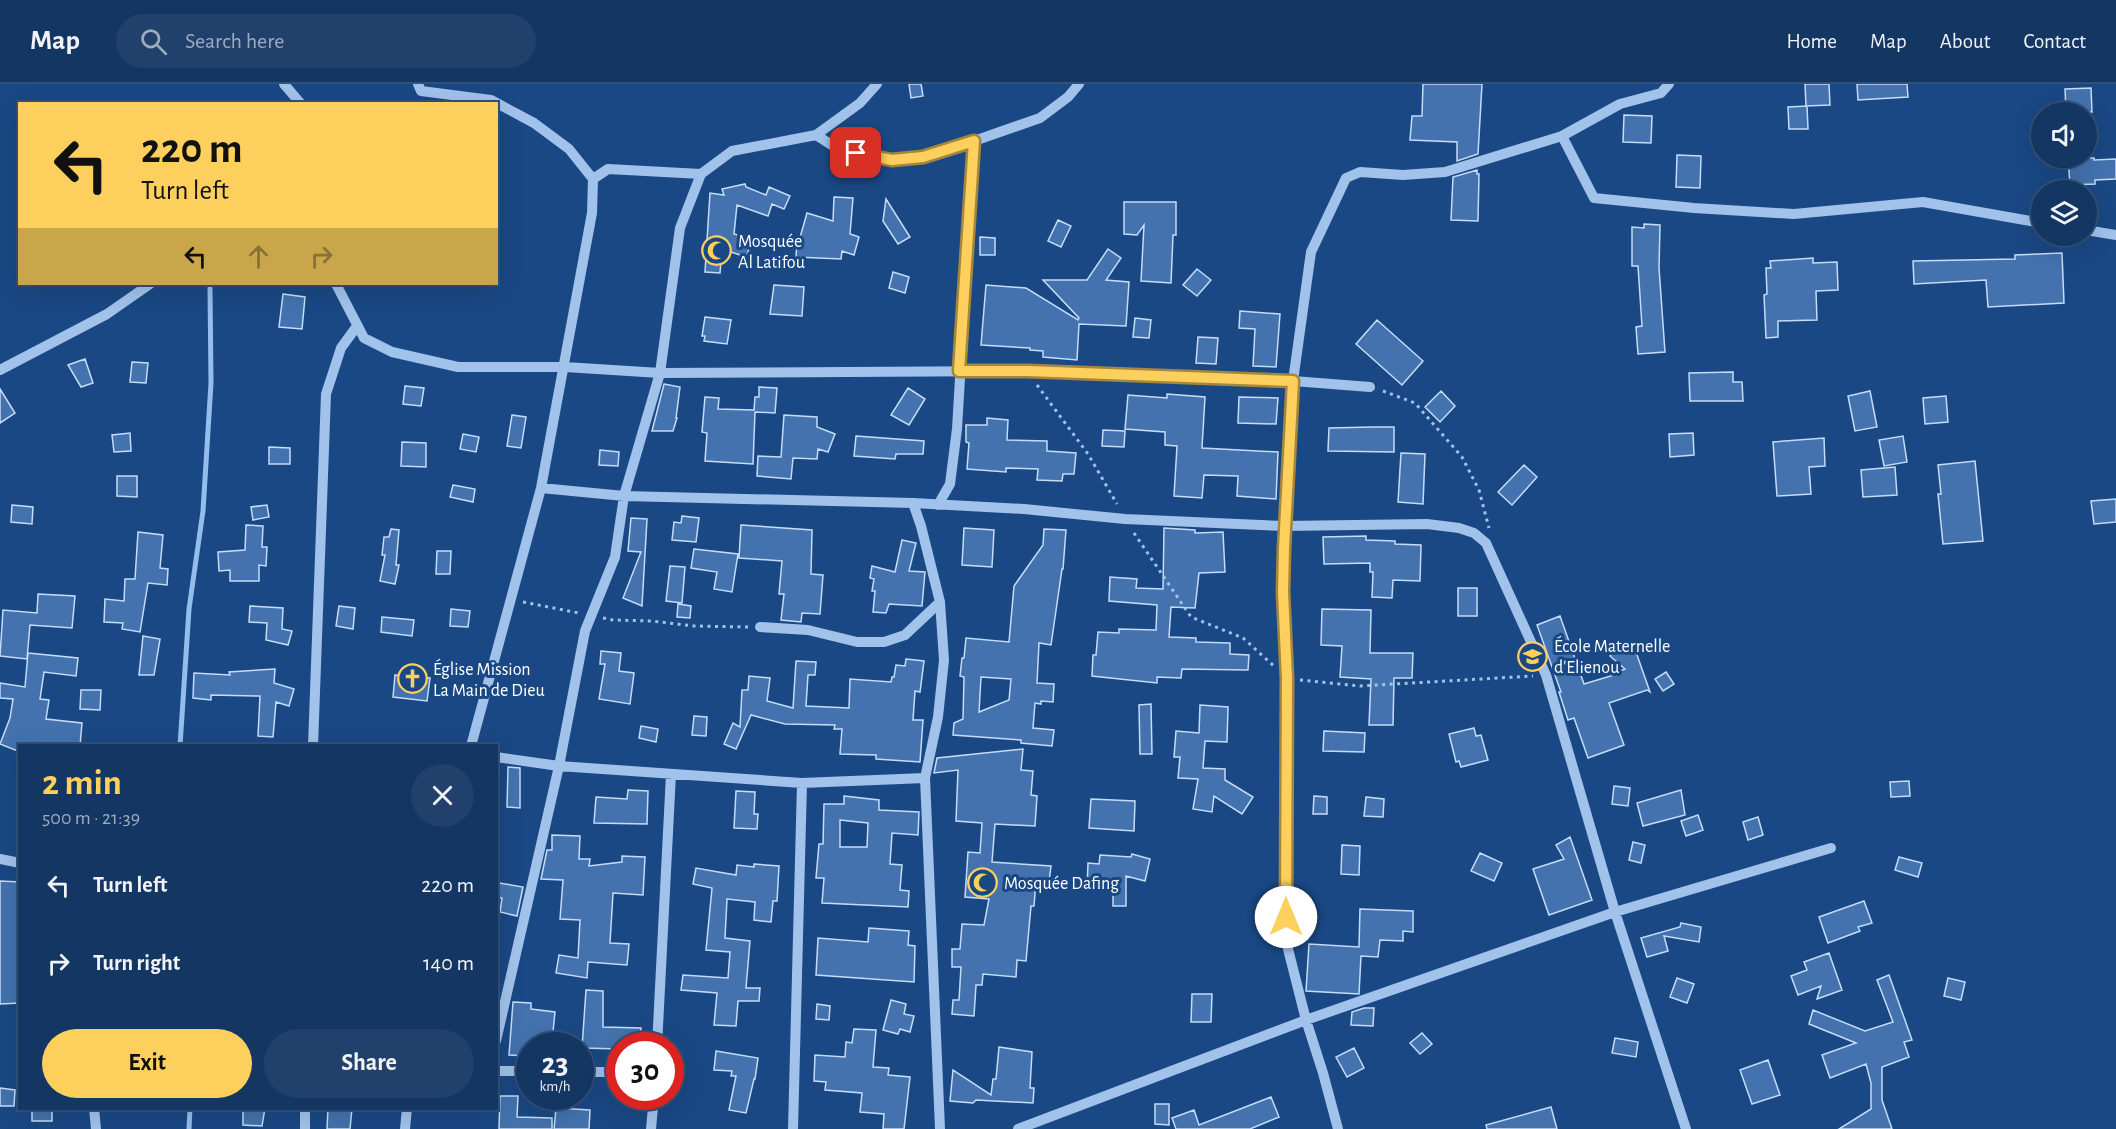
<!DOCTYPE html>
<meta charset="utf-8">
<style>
body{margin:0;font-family:"Alegreya Sans",sans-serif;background:#21416c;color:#f1f3f6;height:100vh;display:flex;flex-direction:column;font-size:22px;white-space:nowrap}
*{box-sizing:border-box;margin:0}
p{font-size:20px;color:#9dabbe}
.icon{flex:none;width:33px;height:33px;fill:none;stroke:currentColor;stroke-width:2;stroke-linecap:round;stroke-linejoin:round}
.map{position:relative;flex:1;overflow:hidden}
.details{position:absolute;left:18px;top:660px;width:480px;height:366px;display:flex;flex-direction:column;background:#143663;border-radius:0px;box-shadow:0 6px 24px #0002,0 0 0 2px #335078}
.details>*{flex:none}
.banner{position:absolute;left:18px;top:18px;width:480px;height:183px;border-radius:0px;box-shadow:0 6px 24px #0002,0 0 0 2px #335078;background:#fdd05d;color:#111;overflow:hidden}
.controls{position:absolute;left:2031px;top:18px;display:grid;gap:12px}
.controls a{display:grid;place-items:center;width:66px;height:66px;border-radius:50%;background:#143663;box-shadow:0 6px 24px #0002,0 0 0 2px #335078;font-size:30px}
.speed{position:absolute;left:516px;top:948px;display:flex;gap:12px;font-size:30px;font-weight:700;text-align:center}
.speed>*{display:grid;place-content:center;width:78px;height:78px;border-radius:50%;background:#143663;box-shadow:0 6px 24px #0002,0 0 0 2px #335078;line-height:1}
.speed small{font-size:15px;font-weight:400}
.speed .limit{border:9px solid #d22;background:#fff;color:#111}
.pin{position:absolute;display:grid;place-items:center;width:51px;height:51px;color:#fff;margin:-26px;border-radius:12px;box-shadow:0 3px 9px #0006}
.me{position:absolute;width:66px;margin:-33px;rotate:0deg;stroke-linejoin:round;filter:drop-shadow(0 0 4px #0008)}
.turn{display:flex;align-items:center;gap:21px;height:126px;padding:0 24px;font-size:27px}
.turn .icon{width:78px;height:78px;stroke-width:2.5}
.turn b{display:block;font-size:42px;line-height:51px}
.lanes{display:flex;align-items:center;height:57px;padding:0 24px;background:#0003;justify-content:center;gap:30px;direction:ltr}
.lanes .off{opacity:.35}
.round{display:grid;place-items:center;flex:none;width:63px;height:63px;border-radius:32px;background:#21416c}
.summary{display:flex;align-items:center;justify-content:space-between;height:102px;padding:0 24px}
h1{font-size:36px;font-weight:600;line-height:45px;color:#fdd05d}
.primary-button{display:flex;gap:12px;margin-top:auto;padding:12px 24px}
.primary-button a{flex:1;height:69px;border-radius:36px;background:#fdd05d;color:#111;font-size:24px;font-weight:600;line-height:69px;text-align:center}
.primary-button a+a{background:#21416c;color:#f1f3f6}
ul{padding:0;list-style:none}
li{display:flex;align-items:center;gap:18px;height:78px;padding:0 24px}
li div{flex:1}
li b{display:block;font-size:22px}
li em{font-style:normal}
header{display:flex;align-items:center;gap:36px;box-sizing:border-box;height:84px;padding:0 30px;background:#143663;border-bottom:2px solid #335078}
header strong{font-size:28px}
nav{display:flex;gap:33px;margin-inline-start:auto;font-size:21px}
.search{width:420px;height:54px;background:#21416c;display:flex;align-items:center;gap:15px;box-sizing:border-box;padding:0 21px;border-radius:33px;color:#9dabbe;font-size:22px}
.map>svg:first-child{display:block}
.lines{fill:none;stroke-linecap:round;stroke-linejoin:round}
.stream{stroke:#93bded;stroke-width:5}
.building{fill:#4372ae;stroke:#c5dcf8;stroke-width:1.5;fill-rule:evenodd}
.path{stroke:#a1c2eb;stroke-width:3;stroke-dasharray:3 4.5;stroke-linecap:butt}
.minor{stroke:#a1c2eb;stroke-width:10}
.route-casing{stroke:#a4873c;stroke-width:15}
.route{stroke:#fdd05d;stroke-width:10}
.labels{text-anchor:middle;stroke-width:6;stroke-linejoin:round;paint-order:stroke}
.poi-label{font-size:18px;fill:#fff;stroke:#1a4884;text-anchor:start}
</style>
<header>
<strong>Map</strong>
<div class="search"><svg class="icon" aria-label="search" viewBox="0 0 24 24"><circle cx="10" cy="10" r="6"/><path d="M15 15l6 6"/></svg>Search here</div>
<nav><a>Home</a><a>Map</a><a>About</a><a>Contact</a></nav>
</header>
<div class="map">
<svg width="2116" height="1045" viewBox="0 0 2116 1045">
<rect width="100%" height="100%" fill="#1a4884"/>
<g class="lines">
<!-- stream -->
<path class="stream" d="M180,662l9,-137 14,-98 8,-128 -1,-95
M189,1045l1,-21"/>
</g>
<!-- building -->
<path class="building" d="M909,0h12l2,12 -12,2z
M1423,0h59l-4,70 -21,7v-19l-47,-2 2,-24h10z
M1805,0h24l1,21 -24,1z
M1857,0h50l1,13 -50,3z
M2091,4l1,24h-26l-1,-23z
M1807,22l1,23h-19l-1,-22z
M1624,31l28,1 -1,27 -28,-1z
M1677,71l24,1 -1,32 -24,-1z
M2068,74h26v2l22,-1v20l-21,1v4l-25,1z
M1477,86v4h2l-1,47 -27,-1 2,-43z
M745,100l1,3 20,8 3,-8 21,9 -6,13 -12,-5 -4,12 -31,-11 -3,29 19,5 -7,18 -24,-8 -2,24 -15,-1 5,-79 14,2 -2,-6z
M834,113l19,1 -3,36 9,3 -5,18 -12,-4 -1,8 -45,-2 1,-16h2l8,-28 26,8z
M886,115l24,38 -12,7 -15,-23z
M1124,118h52v33h-3l-2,48 -30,-2 3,-56 -7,10 -13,-1z
M1058,136l13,6 -10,21 -13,-6z
M1644,140l16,1 -1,43 6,84 -27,2 -2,-27 6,-1 -4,-60h-6v-39l12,1z
M980,153l15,1v17h-15z
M1108,165l13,9 -15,22 23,2 -3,44 -47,-2 -2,36 -34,-3v-6l-13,-1v-2l-49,-3 5,-60 40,3 52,32 1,-2 -36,-38h44z
M2062,169l2,50 -76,4 -2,-27 -72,4 -1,-23 102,-2v-4z
M1813,174v5l24,-1 1,28 -22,1 1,29 -39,1v16l-12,1 -2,-43 3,-1 -1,-26h5l-1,-7z
M1197,185l14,11 -14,16 -14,-11z
M893,188l16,5 -4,16 -16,-5z
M774,201l30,2 -2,29 -32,-2z
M283,210l22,3 -3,32 -23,-2z
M1240,227l40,3 -4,53 -23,-1 2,-37 -16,-1z
M705,233l26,3 -4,24 -23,-3 1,-5h-3z
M1135,234l16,2 -2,18 -16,-1z
M1377,236l46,41 -21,24 -46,-41z
M1198,253l20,1 -2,26 -20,-1z
M85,275l8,24 -12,4 -13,-22z
M132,278l16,1 -2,20 -16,-1z
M1733,288v10h9l1,19h-53l-1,-28z
M664,300l16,3 -4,31h1l-4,13h-21z
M405,302l19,2 -3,18 -18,-2z
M759,303l18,1 -2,25 -20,-1 -2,52 -48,-3 2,-28 -5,-1 3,-35 14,1 -1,11 36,1 1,-13h4z
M908,304l17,11 -16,26 -18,-10z
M0,305l15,24 -15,10z
M1441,307l14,15 -15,16 -15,-15z
M1870,307l7,36 -22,4 -7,-35z
M1167,310l38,3 -3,51 76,4 -2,47 -39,-3 1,-20 -34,-1 -2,23 -28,-2 3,-50 -12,-1v-13l-40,-3 3,-34 39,3z
M1946,312l2,26 -23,2 -2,-26z
M1239,313l39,1 -2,26 -38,-1z
M512,331l14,2 -5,31 -14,-2z
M784,331l33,2v10l18,7 -7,18 -10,-3 -1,10 -24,-1 -2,21 -34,-3 1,-20 23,1z
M987,334l21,2 -1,20 40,1v10l29,2 -2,21h-11l-1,7 -25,-1 1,-11 -32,-1v4l-39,-3 2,-26 -3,-1v-17h21z
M1373,343h21v25l-66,-1 1,-23z
M1103,346l22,1 -1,16 -22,-1z
M130,349l1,18 -17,1 -2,-17z
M1693,349l1,22 -24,2 -1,-23z
M463,350l16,3 -3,15 -16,-3z
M856,352l68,5 -1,13h-27l-1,5 -41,-3z
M1903,352l4,26 -23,4 -5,-26z
M1824,354l1,28 -16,1 2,27 -34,2 -4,-54z
M402,358l24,1v24l-25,-1z
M269,363l21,1v16h-21z
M600,366l19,2 -1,14 -19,-1z
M1401,369l24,1 -2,50 -25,-2z
M1975,377l8,80 -40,3 -5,-50h3l-3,-29z
M1524,381l13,12 -25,28 -14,-13z
M1895,383l2,28 -34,2 -2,-27z
M117,392h20v21l-20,-1z
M453,401l22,4 -2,13 -23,-5z
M2116,415v23l-22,2 -3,-23z
M12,421l21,2 -1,17 -21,-2z
M267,421l2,12 -16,3 -2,-13z
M682,432l17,2 -3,24 -24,-2 2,-18 7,1z
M631,434l16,1 -5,87 -19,-8 18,-46 -13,-1z
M246,441l17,1 -1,21h5l-1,19 -7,-1v16h-29v-11l-11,1 -1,-19 27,-2z
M741,441l71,5 -1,44 12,1 -3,39 -18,-1 -1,9 -20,-2 3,-26h-5l3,-33 -43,-3z
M964,444l30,2 -2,37 -30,-2z
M1164,444l31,2v3l28,-1 2,40 -26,1 -4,35 -24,-1 -2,30 27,1v4l34,1v11l19,1 -1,15 -66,-1 -1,9 -24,-1v6l-65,-7 1,-21h3l2,-23 21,1v-4l37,1 1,-25 -48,-4 1,-24 27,2 -1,9 27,1z
M391,445l8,1 -3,35h3l-4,19 -15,-3 5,-26h-3l2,-18h5z
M1044,445l22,1 -3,39h-1l-11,76 -12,-2 -2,40 17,1 -1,18 -12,-1v3l-6,-1 -2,25 21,2 -2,16 -31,-3v-3l-68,-5 1,-12 9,-4 1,-42 -4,-1 2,-18h2l2,-20 43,4 5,-56 29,-41zM981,593l30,2 -2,21 -30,12z
M138,448l25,3 -3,33 8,1 -1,16 -19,-2 -8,49 -18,-3 1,-6 -19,-1 1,-23 19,2 1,-22h10z
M1366,452v4l29,1v3l26,1 -1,36 -27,-1 -1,18 -20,-1 1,-25h-3v-9l-46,1 -1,-27z
M902,456l14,3 -7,28 16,1 -3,34 -33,-2 -3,9 -13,-1 2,-21h-3l2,-12 -4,-1 2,-12 23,6z
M694,465l44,5 -6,38 -18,-3 3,-17 -26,-4z
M437,467h14l-1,23h-14z
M670,482l15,1 -3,36 -16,-2z
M1458,504h19v28h-19z
M38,510l37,2 -3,32 -42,-3 -3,34 -27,-3 3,-46 34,3z
M678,520l13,2 -1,12 -13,-1z
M250,522l33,2 -1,21 10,2 -4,14 -22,-5 1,-17 -18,-1z
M339,522l16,2 -2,21 -17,-3z
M451,525l19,2 -2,16 -18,-1z
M1322,525l49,1 -1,43h43l-1,25h-18l-1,47h-24l2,-46 -31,-2 2,-31 -21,-1z
M1560,532l24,68 30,-9v-2l11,-4 -15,-13 13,-14 14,13 13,37 -3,-2 -38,13 15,42 -36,13 -14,-40 -6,2 -9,-28h2l-24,-67z
M382,533l32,3 -2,16 -31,-4z
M143,552l17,3 -6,36h-15z
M601,567l20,2 -2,18 15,2 -4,31 -31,-5 6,-35h-5z
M28,569l50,5 -2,18 -32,-4 -4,27 9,1 -3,19 36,4 -2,23h-60v6l-20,-8 10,-26 3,-19 -13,-1v-15l25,4z
M906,575l18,2 -4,31 -5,-1 -2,29h10l-3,42 -44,-3v-4l-36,-1 2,-25h-8l1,-4 -50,-1 -34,-9 -15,34 -12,-5 9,-21 7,4 2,-37h6l1,-14 21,2 -3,23 26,7 3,-47 20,1 -1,13h-7l-2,31 43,2 1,-29 41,3 1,-5h2l2,-12 9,1z
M275,585l-1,14 20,6 -5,17 -13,-4 -3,35 -15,-1 2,-40 -49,-1v5l-18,-2 1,-25 36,2 -1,-3z
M1666,588l8,12 -11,7 -8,-12z
M395,591l35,3 -3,23 -34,-4z
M81,606h20l-1,20 -20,-1z
M1151,620l1,50h-12l-1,-49z
M1200,621l28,2 -1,35 -22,-1 -2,27 22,1v11l28,17 -11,17 -28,-18 -2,16 -19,-3 5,-30 -20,-1 2,-21h-6l2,-26 23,2z
M694,632l13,1 -1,19 -14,-1z
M641,642l17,3 -2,13 -17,-4z
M1474,644l2,8 5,-1 7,25 -27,7 -2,-6 -3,1 -7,-28z
M1324,647l41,2 -1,19 -41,-1z
M1023,665l-2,21 12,1 -2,24 6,1 -2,30 -40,-2 -3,38 59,4 -2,16 -13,-1 -2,25h-3l-5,55 -9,-1 -1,17 -33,-3 -1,11h-6l-2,31 -22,-2 1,-14h6l2,-33h-9v-18h8l2,-25 22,1 5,-26 -24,-2 3,-45 12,1 2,-30 -26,-2 2,-51 -24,3 3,-15z
M508,683l12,1v40l-13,-1z
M1909,697l1,15 -19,1 -1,-15z
M1614,702l16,2 -2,18 -16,-2z
M628,706l20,1 -1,33 -53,-1 2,-26 31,2z
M1681,706l4,25 -42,11 -6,-23z
M736,707l19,1 -1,22h4l-1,15 -23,-1z
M844,712l35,4v10l40,2 -1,23 -26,-2 -2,31 12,1 -2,25 9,1 -1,16 -86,-4 2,-25h-8l3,-34h4l1,-40h20zM840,736l28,3 -1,24h-27z
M1314,712l13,1v17h-14z
M1366,713l18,2 -1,18 -19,-1z
M1091,715l44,2 -1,30 -45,-3z
M1698,731l5,15 -17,6 -5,-15z
M1758,733l5,18 -15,5 -5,-18z
M552,751l28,1 -1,23h11l-1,7 33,-4v-6l23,1 -2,38 -30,-2 -3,50 19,1 -2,21 -39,-3 -1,16 -31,-5 3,-18 19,3 2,-38 -20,-1 3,-39 -22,-1 6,-29h5z
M1570,753l22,63 -43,15 -16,-46 31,-10 -8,-14z
M1633,758l12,3 -4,18 -12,-3z
M1342,761l18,1 -1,29 -18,-1z
M1480,769l22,10 -8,18 -23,-10z
M1132,770l18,5 -5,22 -19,-5v30h-13v-16l-26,-2 1,-25 11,1 1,-9 31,2z
M1899,773l23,6 -4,14 -23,-7z
M754,780l25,2 -2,35h-4l-2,21 -17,-2 1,-18 -28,-3 -2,39 25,3 -4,47h14l-1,13h-21l-2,25 -22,-1 3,-32 -36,-3 2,-15 45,3 2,-26 -24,-2 6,-62 -19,-4 3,-16 40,7 1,-10 17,2z
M0,797l20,1v121l-20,1z
M499,799l24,4 -6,29 -17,-4 2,-14 -6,-1z
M1864,817l8,22 -14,4 2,4 -32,12 -9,-26z
M1360,825l53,2v21l-10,-1v10l-23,-1 -2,17 -17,-1 -2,38 -53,-3 3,-47 50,3z
M1681,839l20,4 -2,15 -35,-6 4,15 -21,6 -6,-19 39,-11z
M869,844l40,3 -1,14 7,1 -1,36 -98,-7 2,-37 50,4z
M1829,869l13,37 -25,9 4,-13 -23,9 -7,-19 16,-6 -3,-8z
M1889,891l23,65 -8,2 5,15 -27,10v33l10,29h-53l32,-20v-26l-5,-19 -36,14 -8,-23 34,-12 -47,-19 4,-14 52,21 28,-9 -16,-42z
M1677,894l17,6 -7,19 -17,-6z
M1948,894l17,4 -4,18 -17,-4z
M586,906l17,1v36l38,1 -1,18h-20v3l-38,-1z
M1192,910h20l-1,28h-20z
M891,916l15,4 -2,10 10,2 -4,16 -10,-3 -2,5 -15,-4z
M513,918l18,1v6l24,3 -2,20h4l-1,14h-30v10l-17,-1z
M817,920l13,2 -1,14 -13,-1z
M1364,924h10l-1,18 -22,-1 1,-13z
M854,945l22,1 -3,37 16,1 -1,7 22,2 -6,52h-21l1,-15 -24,-2 2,-19 -37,-3 1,-8 -12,-1 1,-26 30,2 1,-15 6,1z
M1422,949l10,11 -12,10 -10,-11z
M1615,954l23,4 -2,15 -24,-4z
M999,963l33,5 -2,36h4l-1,15 -57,-3 -3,3 -23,-2 3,-31 38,25 2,-16h3z
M1354,964l10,20 -17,9 -11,-20z
M716,967l42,7 -3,21h-1l-8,34 -17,-3 7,-34h-5l1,-5 -18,-1z
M1768,976l12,35 -28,9 -12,-34z
M0,1004l15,2 -1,16h-14z
M500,1012h18l-1,21 35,1v11h-53z
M1271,1013l8,20 -29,12h-74l-4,-11 22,-8 5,15z
M1155,1020h14v21l-14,-1z
M1551,1023l6,22h-70l-1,-4z
M32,1024h20v13h-20z
M243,1024h22l-3,18 -19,-1z
M328,1024h24l-2,21h-23z
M556,1024l34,2 -1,19h-35z"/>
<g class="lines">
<!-- path -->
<path class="path" d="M1037,301l51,69 29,50
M1383,307l32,12 47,54 17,33 10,38
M1134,449l57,84 52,21 31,28
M523,518l56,11
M603,534l10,2 39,1 42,5 55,1
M1300,596l60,6 173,-10"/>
<!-- minor -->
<path class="minor" d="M284,0l17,20
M418,0l3,7 70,9 43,23 35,26 24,30 -1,34 -51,275 -70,258
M816,51l44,-32 17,-19
M1562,52l32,62 100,10 100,6 129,-12 119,21
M593,95l15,-10 93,5
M2086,146l30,5
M336,200l28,54 28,14 66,15h107l95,6 367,-2 266,10 77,6
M0,286l107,-56 43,-30
M541,404l83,8 289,7 111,6 101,10 159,7 143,-2 32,4 15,5 12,10 60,132 69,237 71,217
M913,419l8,23 19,76 4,58 -6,57 -13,61 15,351
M938,421l12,-21 7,-55 17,-288
M760,543l48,3 49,12h27l21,-7 35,-33
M313,662l13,-352 15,-46 16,-22
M496,673l63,9 243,17 123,-5
M0,775l20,4
M496,957l63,-275 26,-135 30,-74 9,-61 36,-123 20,-145 21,-54 31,-23 84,-16 22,14 54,11 31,-3 51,-16 66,-23 28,-21 11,-13
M657,962l14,-272
M496,987h34
M580,988h40
M94,1024l2,21
M305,1045v-21
M405,1045l2,-21
M651,1045l3,-33
M793,1045l9,-346
M1018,1045l288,-109 309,-108 216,-64
M1338,1045l-15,-56 -17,-53 -20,-79 1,-262 -4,-87 1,-66 9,-145 18,-129 35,-74 14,-6 43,3 42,-3 117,-36 58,-32 41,-11 8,-9"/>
</g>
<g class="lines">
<defs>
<path id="route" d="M856,69l36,7 31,-3 51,-16 -15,230h69l265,10 -9,167 -1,44 4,87 -1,238"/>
</defs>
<!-- route casing -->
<use href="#route" class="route-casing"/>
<!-- route -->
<use href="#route" class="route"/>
</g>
<!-- icons -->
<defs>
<symbol id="mosque-ring" viewBox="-11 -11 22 22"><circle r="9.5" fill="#1a4884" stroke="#fdd05d" stroke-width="1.5"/><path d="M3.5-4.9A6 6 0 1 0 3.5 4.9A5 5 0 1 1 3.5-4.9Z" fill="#fdd05d"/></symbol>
<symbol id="school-ring" viewBox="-11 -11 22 22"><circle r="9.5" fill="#1a4884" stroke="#fdd05d" stroke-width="1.5"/><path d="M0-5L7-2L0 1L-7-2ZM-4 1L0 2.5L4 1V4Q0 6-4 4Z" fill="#fdd05d"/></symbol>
<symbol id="church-ring" viewBox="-11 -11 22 22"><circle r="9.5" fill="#1a4884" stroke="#fdd05d" stroke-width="1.5"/><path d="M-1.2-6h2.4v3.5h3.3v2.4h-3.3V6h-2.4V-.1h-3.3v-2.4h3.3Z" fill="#fdd05d"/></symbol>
</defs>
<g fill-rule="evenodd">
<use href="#mosque-ring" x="700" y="150" width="33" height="33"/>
<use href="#school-ring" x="1516" y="556" width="33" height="33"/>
<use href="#church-ring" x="396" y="578" width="33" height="33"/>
<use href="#mosque-ring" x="966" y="782" width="33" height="33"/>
</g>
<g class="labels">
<!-- poi labels -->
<g class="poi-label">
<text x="738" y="163">Mosquée<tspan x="738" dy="21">Al Latifou</tspan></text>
<text x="1554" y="568">École Maternelle<tspan x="1554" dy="21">d'Elienou</tspan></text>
<text x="433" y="591">Église Mission<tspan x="433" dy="21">La Main de Dieu</tspan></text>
<text x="1004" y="805">Mosquée Dafing</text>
</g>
</g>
</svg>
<div class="controls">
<a><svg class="icon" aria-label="sound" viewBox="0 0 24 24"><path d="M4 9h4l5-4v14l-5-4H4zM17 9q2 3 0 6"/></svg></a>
<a><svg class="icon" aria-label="layers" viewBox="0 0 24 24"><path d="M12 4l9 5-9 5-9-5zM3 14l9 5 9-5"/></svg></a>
</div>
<div class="speed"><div>23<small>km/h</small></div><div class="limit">30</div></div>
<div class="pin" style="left:856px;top:69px;background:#d93025"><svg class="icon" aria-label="arrive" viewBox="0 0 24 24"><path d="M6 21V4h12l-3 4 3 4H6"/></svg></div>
<svg class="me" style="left:1286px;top:833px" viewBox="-20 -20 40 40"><circle r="19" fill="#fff"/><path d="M0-13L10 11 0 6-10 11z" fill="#fdd05d"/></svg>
<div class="banner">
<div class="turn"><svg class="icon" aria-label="left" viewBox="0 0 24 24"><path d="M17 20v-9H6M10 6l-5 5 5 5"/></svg><div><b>220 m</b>Turn left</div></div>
<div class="lanes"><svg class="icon" aria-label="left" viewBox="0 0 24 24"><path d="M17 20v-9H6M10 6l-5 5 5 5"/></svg><svg class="icon off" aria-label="ahead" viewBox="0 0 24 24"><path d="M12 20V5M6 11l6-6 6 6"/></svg><svg class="icon off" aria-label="right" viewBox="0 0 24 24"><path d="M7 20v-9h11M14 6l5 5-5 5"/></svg></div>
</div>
<section class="details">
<div class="summary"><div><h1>2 min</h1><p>500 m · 21:39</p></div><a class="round"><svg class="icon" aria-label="close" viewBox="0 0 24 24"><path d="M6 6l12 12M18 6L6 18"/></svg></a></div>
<ul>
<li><svg class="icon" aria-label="left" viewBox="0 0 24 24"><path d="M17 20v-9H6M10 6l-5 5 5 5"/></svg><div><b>Turn left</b></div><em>220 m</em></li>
<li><svg class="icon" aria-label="right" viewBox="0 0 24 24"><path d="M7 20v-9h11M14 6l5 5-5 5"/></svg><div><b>Turn right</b></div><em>140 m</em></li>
</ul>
<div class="primary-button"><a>Exit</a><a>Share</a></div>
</section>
</div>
